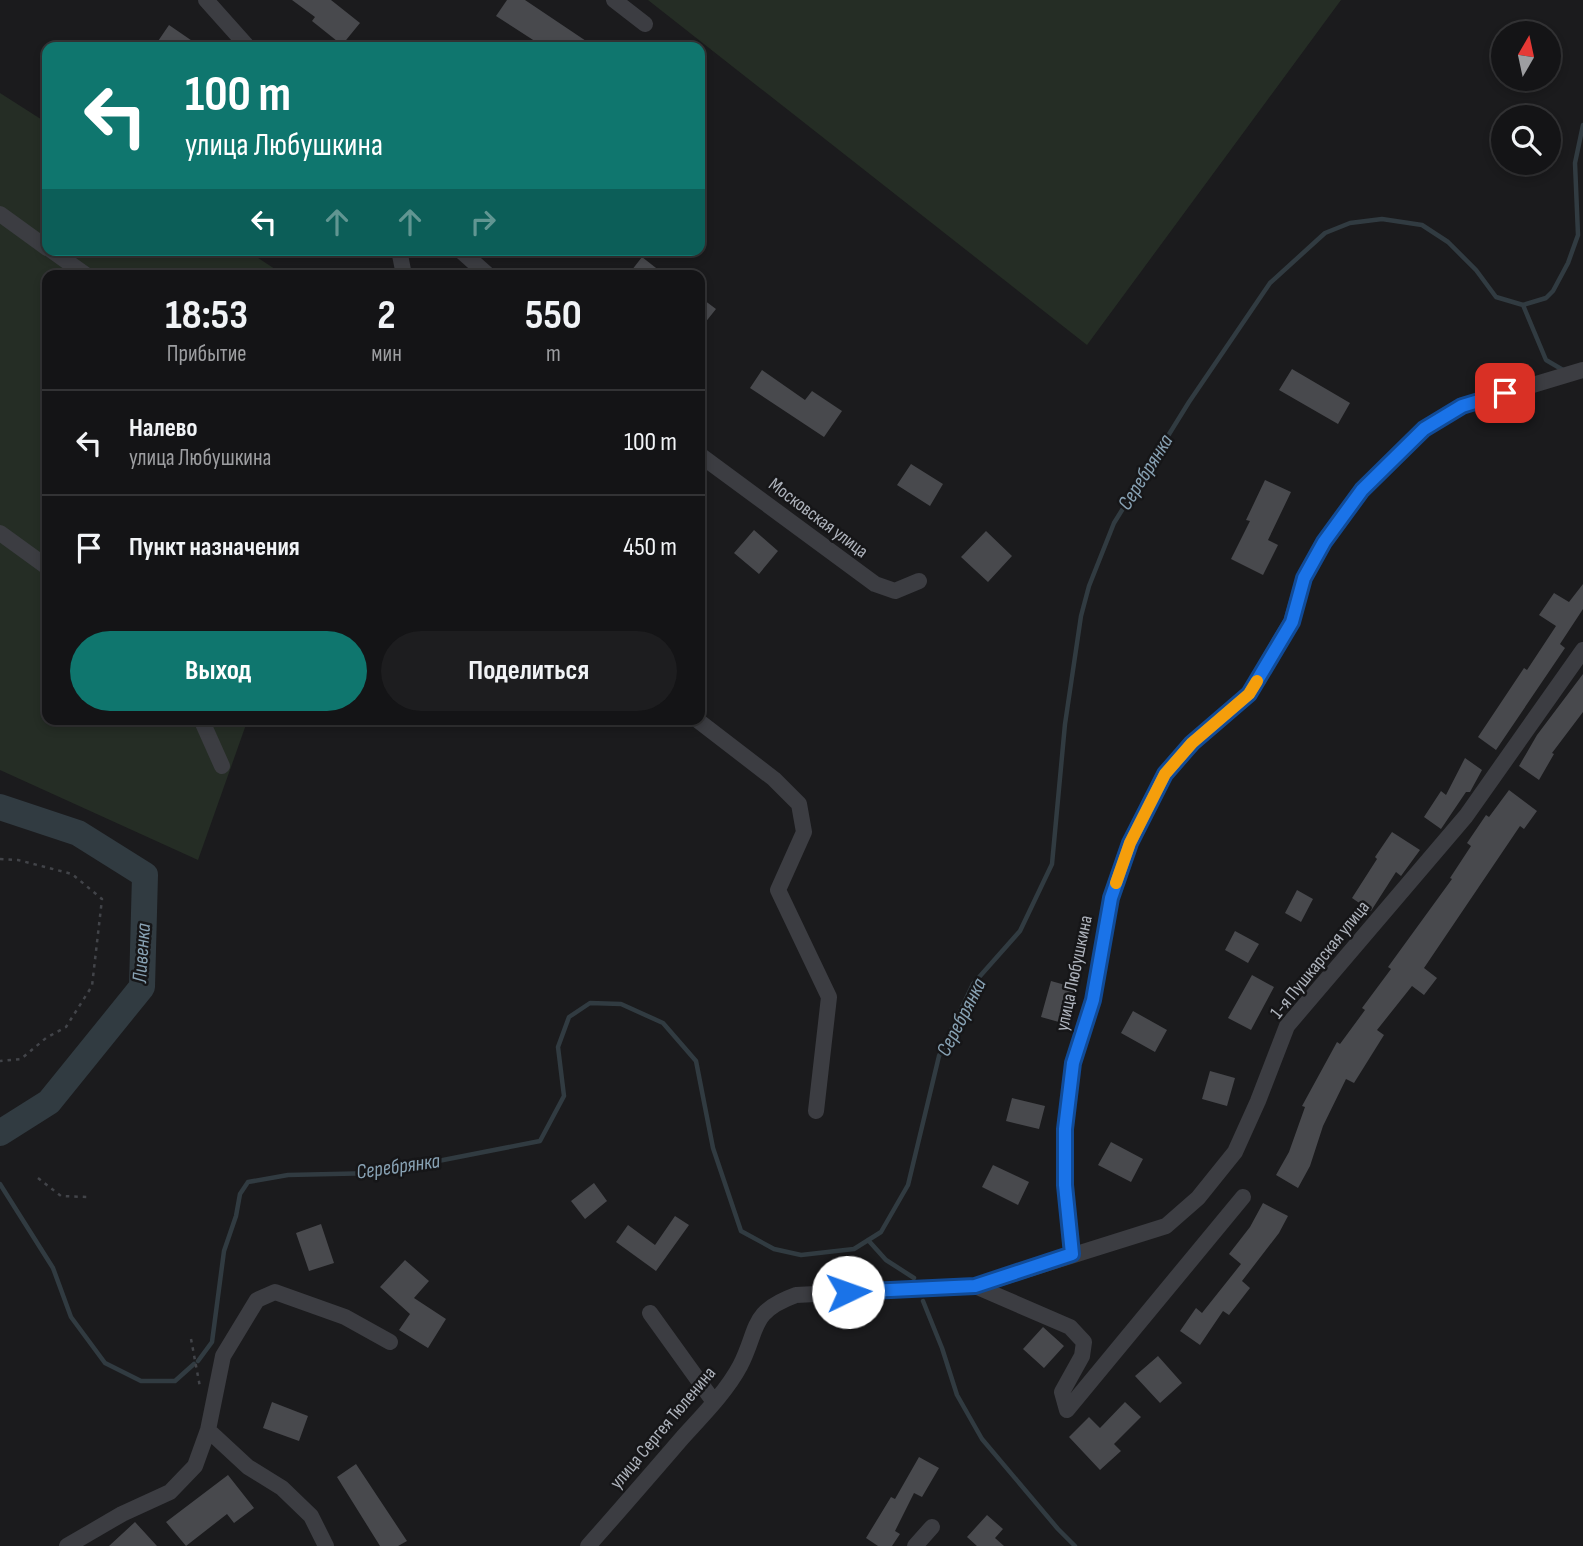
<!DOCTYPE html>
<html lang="ru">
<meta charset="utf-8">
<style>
body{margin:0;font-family:"Sofia Sans Condensed",sans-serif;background:#1d1d1f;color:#f1f3f6;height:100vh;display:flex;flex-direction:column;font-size:26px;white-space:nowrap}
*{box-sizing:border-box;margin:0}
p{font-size:23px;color:#9d9ea1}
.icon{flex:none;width:38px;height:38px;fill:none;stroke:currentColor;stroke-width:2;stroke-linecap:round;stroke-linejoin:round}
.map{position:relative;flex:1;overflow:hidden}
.side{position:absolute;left:42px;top:270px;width:663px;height:455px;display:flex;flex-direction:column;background:#141416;border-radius:14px;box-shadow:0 4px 10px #0003,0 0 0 2px #333335}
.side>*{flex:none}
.banner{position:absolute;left:42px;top:42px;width:663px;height:214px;border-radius:14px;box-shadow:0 4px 10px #0003,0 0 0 2px #333335;background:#0f766e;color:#fff;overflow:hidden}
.needle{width:46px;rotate:9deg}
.controls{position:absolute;left:1491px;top:21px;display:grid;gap:14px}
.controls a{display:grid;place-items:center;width:70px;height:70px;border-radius:50%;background:#141416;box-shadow:0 4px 10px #0003,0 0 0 2px #333335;font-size:35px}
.pin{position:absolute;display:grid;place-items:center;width:60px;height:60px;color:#fff;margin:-30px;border-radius:14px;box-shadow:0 4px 10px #0006}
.me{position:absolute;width:77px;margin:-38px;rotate:87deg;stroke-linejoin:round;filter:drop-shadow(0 0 5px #0008)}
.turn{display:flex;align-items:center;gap:24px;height:147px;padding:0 28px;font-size:32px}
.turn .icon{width:91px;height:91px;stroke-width:2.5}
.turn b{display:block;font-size:49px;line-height:60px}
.lanes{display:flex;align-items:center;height:66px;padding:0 28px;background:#0003;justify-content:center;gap:35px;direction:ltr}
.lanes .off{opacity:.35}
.eta{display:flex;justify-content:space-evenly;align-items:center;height:119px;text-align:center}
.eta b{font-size:42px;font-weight:700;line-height:49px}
.action{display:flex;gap:14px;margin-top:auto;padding:14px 28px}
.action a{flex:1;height:80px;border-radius:42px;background:#0f766e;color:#fff;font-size:28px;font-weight:700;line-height:80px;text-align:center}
.action a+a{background:#1d1d1f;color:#f1f3f6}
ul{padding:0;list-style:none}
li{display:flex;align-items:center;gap:21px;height:105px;padding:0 28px;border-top:2px solid #333335}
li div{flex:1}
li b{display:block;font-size:26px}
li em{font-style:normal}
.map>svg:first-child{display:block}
.green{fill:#252d25}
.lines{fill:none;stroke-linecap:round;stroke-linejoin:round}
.stream{stroke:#313b41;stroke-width:4.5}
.river{stroke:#313b41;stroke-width:26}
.building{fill:#48494d}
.path{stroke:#424449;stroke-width:2.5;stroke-dasharray:3.5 5;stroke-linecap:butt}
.minor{stroke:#3c3d42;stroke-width:16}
.route-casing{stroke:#114b97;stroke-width:18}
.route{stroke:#1a73e8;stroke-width:12}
.slow{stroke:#f59e0b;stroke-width:12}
.labels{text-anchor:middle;stroke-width:5;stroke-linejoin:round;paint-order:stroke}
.street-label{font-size:19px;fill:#aeb3bc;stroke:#161618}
.water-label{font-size:21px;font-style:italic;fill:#88a2b4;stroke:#161618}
</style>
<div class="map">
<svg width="1583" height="1546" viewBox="0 0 1583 1546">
<rect width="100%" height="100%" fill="#1b1b1d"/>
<!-- green -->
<path class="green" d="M648,0h693l-254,345z
M0,93l47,30v127h199l38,25h-237v444h201l-50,141 -198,-90z"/>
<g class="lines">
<!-- stream -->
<path class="stream" d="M1523,305l23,55 17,10
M0,1184l53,84 18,49 34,46 36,18h34l19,-17
M868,1240l18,20 28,18
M923,1301l19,47 15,47 25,44 76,90 17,17
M198,1361l14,-19 12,-91 12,-35 4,-22 8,-12 40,-7 89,-2 163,-32 24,-45 -6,-49 11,-30 21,-14 31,1 42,19 33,38 17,87 28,83 33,18 27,6 53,-6 27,-17 27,-47 31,-129 34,-72 47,-53 32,-67 13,-140 16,-108 8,-30 25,-63 75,-121 81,-119 55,-50 25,-10 32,-4 40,6 26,17 28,28 20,27 27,8 23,-7 7,-7 15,-28 10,-28 -3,-72 8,-38"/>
<!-- river -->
<path class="river" d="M0,807l78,26 67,42 -3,112 -93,115 -49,31"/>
</g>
<!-- building -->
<path class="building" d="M292,0h39l29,23 -18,22 -30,-24 3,-4z
M507,0h18l70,47h-51l-48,-31z
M169,25l32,22h-47z
M642,257l23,18h-37z
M700,297l16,12 -16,20z
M1292,369l58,34 -12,21 -59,-34z
M762,370l43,30 7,-9 30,20 -18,26 -74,-49z
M911,464l32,20 -13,22 -33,-21z
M1265,480l26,12 -23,48 10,5 -15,30 -32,-16 19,-38 -4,-1z
M754,530l24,21 -19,23 -25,-21z
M986,531l26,25 -24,26 -27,-25z
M1583,584v25l-23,35 5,4 -69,102 -18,-13 46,-69 3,2 29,-44 -17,-11 15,-22 15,9z
M1583,674v38l-31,41 2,1 -15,26 -20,-14 18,-31z
M1465,758l17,12 -12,22h-4l-25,37 -17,-12 17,-26 5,4z
M1509,790l28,21 -13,18 -4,-3 -96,142 13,10 -13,17 -12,-9 -35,44 7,5 -30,48 -8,-4 -23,47 -13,40 -12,22 -22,-13 13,-23 16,-45 -3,-1 35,-64 3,2 25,-34 -3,-2 29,-39 -3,-2 64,-88 -2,-1 21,-32 -4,-3 19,-28 3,2z
M1392,832l28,18 -19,26 -5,-4 -25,39 -19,-13 25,-39 -2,-2z
M1297,890l16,9 -12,23 -16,-9z
M1235,931l24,13 -11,19 -23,-13z
M1252,975l22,12 -23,43 -23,-12z
M1051,981l25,7 -10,36 -25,-7z
M1133,1011l34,19 -12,22 -34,-19z
M1210,1071l25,7 -8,28 -25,-7z
M1012,1098l33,8 -6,23 -33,-8z
M1111,1142l32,17 -12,23 -33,-17z
M993,1165l36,17 -11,23 -36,-18z
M594,1183l13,18 -22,18 -14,-18z
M1263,1203l25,13 -9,17 -37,48 8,7 -21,27 -6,-4 -23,34 -20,-14 16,-23 6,5 39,-49 -12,-10 21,-27z
M675,1216l14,9 -33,46 -40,-29 12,-17 27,20z
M321,1224l13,39 -25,8 -13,-38z
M405,1260l24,21 -15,17 32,21 -18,29 -29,-18 11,-16 -30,-27z
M1043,1327l21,19 -20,22 -21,-19z
M1158,1356l24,27 -22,20 -25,-27z
M272,1402l36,14 -9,25 -36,-13z
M1125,1402l16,15 -27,27 7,7 -21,19 -31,-33 20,-20 11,11z
M919,1457l20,11 -17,29 -8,-4 -19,38 5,3 -8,12h-14l-12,-8 25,-41 4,2z
M356,1464l51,77 -9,5h-18l-43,-69z
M228,1475l26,33 -20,15 -7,-9 -41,32 -20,-24z
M987,1515l16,14 -8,9 9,8h-27l-10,-9z
M135,1522l22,24h-48z"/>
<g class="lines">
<!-- path -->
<path class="path" d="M0,859l18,1 54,14 30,25 -10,87 -26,41 -20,11 -25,21 -21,2
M38,1178l23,18 26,1
M191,1339l9,48"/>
<!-- minor -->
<path class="minor" d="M206,0l42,47
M614,0l31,24
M0,214l47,34
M51,250l35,25
M399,250l5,25
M460,250l28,25
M700,455l175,129 20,7 24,-10
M0,533l47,34
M201,719l21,47
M696,719l78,60 25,25 5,28 -26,58 51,107 -13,114
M1072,1254l-7,-69v-56l8,-66 20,-63 18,-102 19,-55 35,-69 27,-31 57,-49 42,-72 13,-44 20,-36 38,-52 62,-61 38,-23 121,-36
M975,1286l95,41 14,15 -2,14 -20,36 5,18
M650,1313l64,89
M1067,1410l176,-213
M208,1430l40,37 34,21 29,28 15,30
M67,1546l55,-32 48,-22 25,-26 13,-36 15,-74 34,-56 18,-8 70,25 45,25
M588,1546c32,-36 63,-72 95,-109 20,-22 43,-45 57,-71 19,-37 9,-54 56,-71l179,-9 191,-60 32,-28 37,-46 23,-51 29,-75 179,-210 117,-166
M915,1546l17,-19"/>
</g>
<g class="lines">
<defs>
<path id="route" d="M848,1292l127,-6 97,-32 -7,-69v-56l8,-66 20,-63 18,-102 19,-55 35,-69 27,-31 57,-49 43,-72 12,-44 20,-36 38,-52 62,-61 38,-23 43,-13"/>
</defs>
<!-- route casing -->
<use href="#route" class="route-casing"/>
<!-- route -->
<use href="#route" class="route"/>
<!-- slow -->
<path class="slow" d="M1116,883l14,-40 35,-69 27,-31 57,-49 8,-13"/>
</g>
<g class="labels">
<!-- street labels -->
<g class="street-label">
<text transform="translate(819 517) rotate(37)" y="7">Московская улица</text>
<text transform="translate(1319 959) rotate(-51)" y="7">1-я Пушкарская улица</text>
<text transform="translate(1073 973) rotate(-78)" y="7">улица Любушкина</text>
<text transform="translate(662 1427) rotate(-50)" y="7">улица Сергея Тюленина</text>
</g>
<!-- water labels -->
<g class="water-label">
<text transform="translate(1145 472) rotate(-58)" y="7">Серебрянка</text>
<text transform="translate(141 953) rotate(-86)" y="7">Ливенка</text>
<text transform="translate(961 1017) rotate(-63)" y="7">Серебрянка</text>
<text transform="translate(398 1166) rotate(-8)" y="7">Серебрянка</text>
</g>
</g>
</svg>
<div class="controls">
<a><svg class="needle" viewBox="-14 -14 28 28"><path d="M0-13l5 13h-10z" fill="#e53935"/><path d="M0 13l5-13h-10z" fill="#9d9ea1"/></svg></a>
<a><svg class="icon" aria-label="search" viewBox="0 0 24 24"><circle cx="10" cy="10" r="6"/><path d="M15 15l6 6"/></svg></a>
</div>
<div class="pin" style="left:1505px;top:393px;background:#d93025"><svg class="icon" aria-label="arrive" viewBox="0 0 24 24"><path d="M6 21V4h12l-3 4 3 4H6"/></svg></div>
<svg class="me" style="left:848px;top:1292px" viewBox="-20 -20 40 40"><circle r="19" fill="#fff"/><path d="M0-13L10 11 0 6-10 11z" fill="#1a73e8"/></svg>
<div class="banner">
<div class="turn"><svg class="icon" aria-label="left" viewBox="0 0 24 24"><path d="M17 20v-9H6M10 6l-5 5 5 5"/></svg><div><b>100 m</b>улица Любушкина</div></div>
<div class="lanes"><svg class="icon" aria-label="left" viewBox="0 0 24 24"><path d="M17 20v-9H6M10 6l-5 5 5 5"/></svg><svg class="icon off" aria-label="ahead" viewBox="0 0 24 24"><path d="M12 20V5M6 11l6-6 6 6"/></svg><svg class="icon off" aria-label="ahead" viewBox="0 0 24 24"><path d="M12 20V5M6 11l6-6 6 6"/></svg><svg class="icon off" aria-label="right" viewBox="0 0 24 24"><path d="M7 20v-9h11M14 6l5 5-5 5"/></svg></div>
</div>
<section class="side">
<div class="eta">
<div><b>18:53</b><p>Прибытие</p></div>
<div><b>2</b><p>мин</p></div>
<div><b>550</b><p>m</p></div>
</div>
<ul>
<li><svg class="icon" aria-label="left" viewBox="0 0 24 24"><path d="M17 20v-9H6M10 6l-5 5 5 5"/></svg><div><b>Налево</b><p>улица Любушкина</p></div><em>100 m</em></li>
<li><svg class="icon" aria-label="arrive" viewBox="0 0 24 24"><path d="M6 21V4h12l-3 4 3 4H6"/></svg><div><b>Пункт назначения</b></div><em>450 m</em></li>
</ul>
<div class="action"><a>Выход</a><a>Поделиться</a></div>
</section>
</div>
